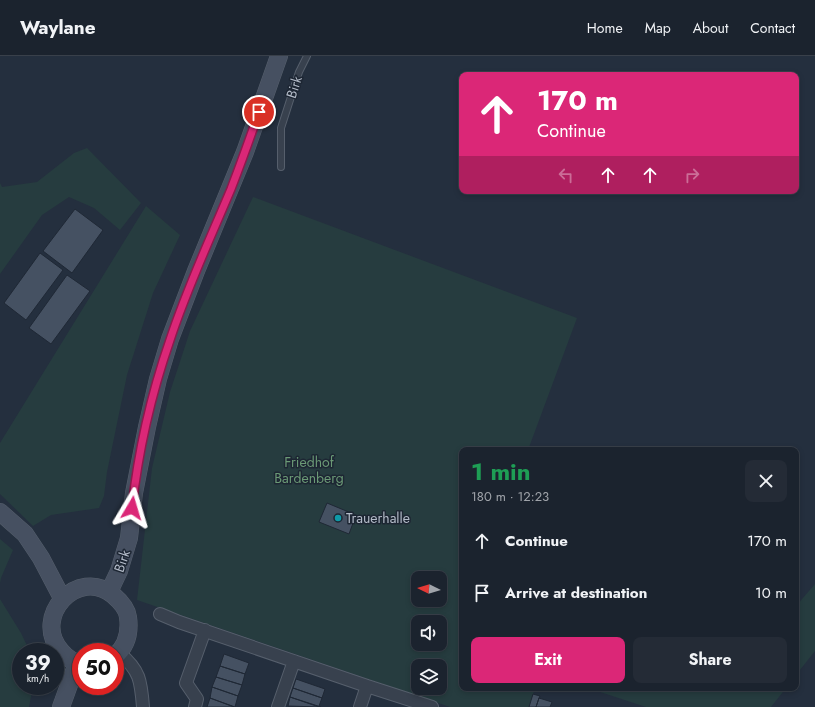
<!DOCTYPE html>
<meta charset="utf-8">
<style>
body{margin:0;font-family:Jost,sans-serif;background:#242b36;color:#f1f3f6;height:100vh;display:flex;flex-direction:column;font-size:15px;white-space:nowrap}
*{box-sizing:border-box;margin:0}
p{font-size:13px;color:#a0a4aa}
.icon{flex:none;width:22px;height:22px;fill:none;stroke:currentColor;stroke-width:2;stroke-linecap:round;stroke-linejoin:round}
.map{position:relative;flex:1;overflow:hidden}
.sheet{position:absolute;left:459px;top:391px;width:340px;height:244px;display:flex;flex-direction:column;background:#1b232e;border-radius:8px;box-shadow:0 2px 6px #0003,0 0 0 1px #39404a}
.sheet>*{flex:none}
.banner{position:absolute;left:459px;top:16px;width:340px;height:122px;border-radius:8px;box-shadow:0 2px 6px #0003,0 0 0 1px #39404a;background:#db2777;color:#fff;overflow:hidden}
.needle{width:26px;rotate:275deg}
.controls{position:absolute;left:411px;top:515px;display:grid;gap:8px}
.controls a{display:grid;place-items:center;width:36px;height:36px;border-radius:8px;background:#1b232e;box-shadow:0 2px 6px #0003,0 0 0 1px #39404a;font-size:20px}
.speed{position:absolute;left:12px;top:587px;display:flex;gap:8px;font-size:20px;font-weight:700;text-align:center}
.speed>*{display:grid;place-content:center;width:52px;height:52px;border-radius:50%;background:#1b232e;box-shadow:0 2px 6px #0003,0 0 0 1px #39404a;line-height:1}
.speed small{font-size:10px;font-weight:400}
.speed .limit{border:6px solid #d22;background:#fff;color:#111}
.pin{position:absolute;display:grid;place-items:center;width:34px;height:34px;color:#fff;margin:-17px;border:2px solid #fff;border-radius:50%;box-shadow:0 1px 4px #0007}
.me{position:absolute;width:44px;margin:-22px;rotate:7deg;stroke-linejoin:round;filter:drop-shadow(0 0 3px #0008)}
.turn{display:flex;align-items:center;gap:14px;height:84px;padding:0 12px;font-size:18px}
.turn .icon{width:52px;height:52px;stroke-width:2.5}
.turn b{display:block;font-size:28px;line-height:34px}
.lanes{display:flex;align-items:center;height:38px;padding:0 12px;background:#0003;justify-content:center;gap:20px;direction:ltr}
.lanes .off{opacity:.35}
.round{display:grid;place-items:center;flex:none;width:42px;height:42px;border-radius:8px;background:#242b36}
.head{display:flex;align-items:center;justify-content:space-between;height:68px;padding:0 12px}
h1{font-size:24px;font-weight:700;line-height:30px;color:#1e9e55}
.button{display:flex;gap:8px;margin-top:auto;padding:8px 12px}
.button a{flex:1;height:46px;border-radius:8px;background:#db2777;color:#fff;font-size:16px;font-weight:700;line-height:46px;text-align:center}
.button a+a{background:#242b36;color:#f1f3f6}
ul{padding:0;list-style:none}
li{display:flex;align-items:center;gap:12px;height:52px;padding:0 12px}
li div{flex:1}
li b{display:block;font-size:15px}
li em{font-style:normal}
header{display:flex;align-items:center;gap:24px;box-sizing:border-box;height:56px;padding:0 20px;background:#1b232e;border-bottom:1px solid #39404a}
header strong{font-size:19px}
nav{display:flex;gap:22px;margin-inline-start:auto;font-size:14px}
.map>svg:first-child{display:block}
.green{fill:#263c3f;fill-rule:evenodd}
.building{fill:#455162;stroke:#1f2835}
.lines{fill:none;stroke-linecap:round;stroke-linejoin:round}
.lane-casing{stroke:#565f6c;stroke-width:8}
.street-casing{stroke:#565f6c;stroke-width:14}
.secondary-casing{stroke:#565f6c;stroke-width:18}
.lane{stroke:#38414e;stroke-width:6}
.street{stroke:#38414e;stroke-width:12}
.secondary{stroke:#465061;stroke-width:17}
.route-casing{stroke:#8e194d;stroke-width:10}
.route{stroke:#db2777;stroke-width:7}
.culture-dot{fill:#0f9aa8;stroke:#1d2633;stroke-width:1.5}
.labels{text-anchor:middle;stroke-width:3;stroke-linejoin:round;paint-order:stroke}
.street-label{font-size:14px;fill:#b4bcc9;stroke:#1d2633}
.park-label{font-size:14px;fill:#6b9a76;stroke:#1d2633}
.poi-label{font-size:14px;fill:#b4bcc9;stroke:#1d2633;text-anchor:start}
</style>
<header>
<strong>Waylane</strong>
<nav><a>Home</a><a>Map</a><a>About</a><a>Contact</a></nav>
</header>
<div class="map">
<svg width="815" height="651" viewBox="0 0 815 651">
<rect width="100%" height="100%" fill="#242f3e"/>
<!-- green -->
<path class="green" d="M87,92l54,55 -21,27 -26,-22 -25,-11 -27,18 -42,59v-91l2,4 35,-5 37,-29z
M253,141l324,121 -49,132h-66v238h73l-6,19h-79l-313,-107 15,-132 18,-76 20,-61zM418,522h22v22h-22zM418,566h22v22h-22zM418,610h22v22h-22z
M146,150l34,29 -27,58 -26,82 -20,97 -3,24 -5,12 -48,7 -18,11 -33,-32v-51z
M0,483l13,11 -12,28 -1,5z
M815,528v67l-19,24v-69z
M0,543l21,34 9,19h-9v34h12l-4,21h-29z
M588,632h198l-15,19h-125z"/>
<!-- building -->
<path class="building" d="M75,153l28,21 -31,43 -29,-22z
M40,197l23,17 -37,50 -22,-17z
M67,219l23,16 -39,53 -22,-16z
M327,447l29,12 -7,19 -30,-12z
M224,598l25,9 -4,11 -25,-8z
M220,610l25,8 -3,11 -26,-8z
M216,621l26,8 -4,11 -26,-9z
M296,623l29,10 -3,9 -29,-10z
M212,631l26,9 -3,11 -25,-9z
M293,632l29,10 -3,8 2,1 -31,-10z
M533,638l7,2 -1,2 -3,9h-7z
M290,641l29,10 -31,-1z
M210,642l24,9h-27z
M539,642l13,4 -2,5h-14z"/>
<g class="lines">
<defs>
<path id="lane" d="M281,111v-39l18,-56 8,-16"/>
<path id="street" d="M160,558l19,8 188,64
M119,597c21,17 22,28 24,54
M195,651l2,-8 -11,-16 19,-53
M278,651l16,-46
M360,651l7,-21 65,21"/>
<path id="secondary" d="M0,456l25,22 16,24 21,40
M109,536l10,-21 10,-33 5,-45 13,-66 11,-48 12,-40 26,-68 49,-119 34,-96
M81,608c-8,-2 -15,-7 -20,-13 -30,-34 17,-85 52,-56 7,6 14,13 15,22 2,15 -1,29 -13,39
M61,651l16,-44"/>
</defs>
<!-- lane casing -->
<use href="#lane" class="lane-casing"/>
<!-- street casing -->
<use href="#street" class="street-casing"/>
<!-- secondary casing -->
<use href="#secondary" class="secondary-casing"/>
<!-- lane -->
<use href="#lane" class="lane"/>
<!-- street -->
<use href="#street" class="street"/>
<!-- secondary -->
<use href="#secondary" class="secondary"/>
</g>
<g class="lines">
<defs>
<path id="route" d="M132,452c6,-55 20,-116 38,-168 17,-52 40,-101 61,-151 10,-26 19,-51 28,-77"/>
</defs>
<!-- route casing -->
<use href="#route" class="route-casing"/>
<!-- route -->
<use href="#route" class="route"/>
</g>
<!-- markers -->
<circle class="culture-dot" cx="338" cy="462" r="4"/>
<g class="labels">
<!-- street labels -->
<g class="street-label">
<text transform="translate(294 31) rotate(-72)" y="5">Birk</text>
<text transform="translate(122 505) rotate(-71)" y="5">Birk</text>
</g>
<!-- park labels -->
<g class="park-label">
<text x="309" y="411">Friedhof<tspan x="309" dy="16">Bardenberg</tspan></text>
</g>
<!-- poi labels -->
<g class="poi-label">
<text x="346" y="467">Trauerhalle</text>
</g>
</g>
</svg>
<div class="controls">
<a><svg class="needle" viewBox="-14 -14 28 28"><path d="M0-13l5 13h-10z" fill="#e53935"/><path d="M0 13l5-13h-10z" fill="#a0a4aa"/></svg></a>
<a><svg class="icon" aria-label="sound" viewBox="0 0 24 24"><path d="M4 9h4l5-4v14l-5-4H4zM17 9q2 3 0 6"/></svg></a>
<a><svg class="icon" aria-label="layers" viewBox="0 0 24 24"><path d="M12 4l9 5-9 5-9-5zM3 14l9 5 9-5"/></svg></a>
</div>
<div class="speed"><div>39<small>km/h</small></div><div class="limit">50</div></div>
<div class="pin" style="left:259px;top:56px;background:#d93025"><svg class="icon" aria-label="arrive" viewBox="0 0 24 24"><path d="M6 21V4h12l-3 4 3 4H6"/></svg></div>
<svg class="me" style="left:132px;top:452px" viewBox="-20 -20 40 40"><path d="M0-17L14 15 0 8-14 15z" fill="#db2777" stroke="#fff" stroke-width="4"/></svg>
<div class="banner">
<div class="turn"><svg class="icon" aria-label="ahead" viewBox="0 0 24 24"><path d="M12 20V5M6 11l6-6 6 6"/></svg><div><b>170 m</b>Continue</div></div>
<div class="lanes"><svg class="icon off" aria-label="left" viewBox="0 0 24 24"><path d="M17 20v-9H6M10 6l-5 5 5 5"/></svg><svg class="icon" aria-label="ahead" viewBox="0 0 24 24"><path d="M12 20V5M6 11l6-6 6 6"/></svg><svg class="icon" aria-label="ahead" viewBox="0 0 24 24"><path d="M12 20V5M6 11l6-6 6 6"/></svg><svg class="icon off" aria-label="right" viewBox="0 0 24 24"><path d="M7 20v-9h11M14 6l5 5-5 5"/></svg></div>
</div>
<section class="sheet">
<div class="head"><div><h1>1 min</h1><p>180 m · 12:23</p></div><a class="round"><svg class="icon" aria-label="close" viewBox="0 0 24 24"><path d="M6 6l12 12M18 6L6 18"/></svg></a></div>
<ul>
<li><svg class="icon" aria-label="ahead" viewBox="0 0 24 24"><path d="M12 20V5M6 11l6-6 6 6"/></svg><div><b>Continue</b></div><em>170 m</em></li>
<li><svg class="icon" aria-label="arrive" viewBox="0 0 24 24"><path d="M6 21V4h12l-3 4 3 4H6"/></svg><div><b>Arrive at destination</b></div><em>10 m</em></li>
</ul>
<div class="button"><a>Exit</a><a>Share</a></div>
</section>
</div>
